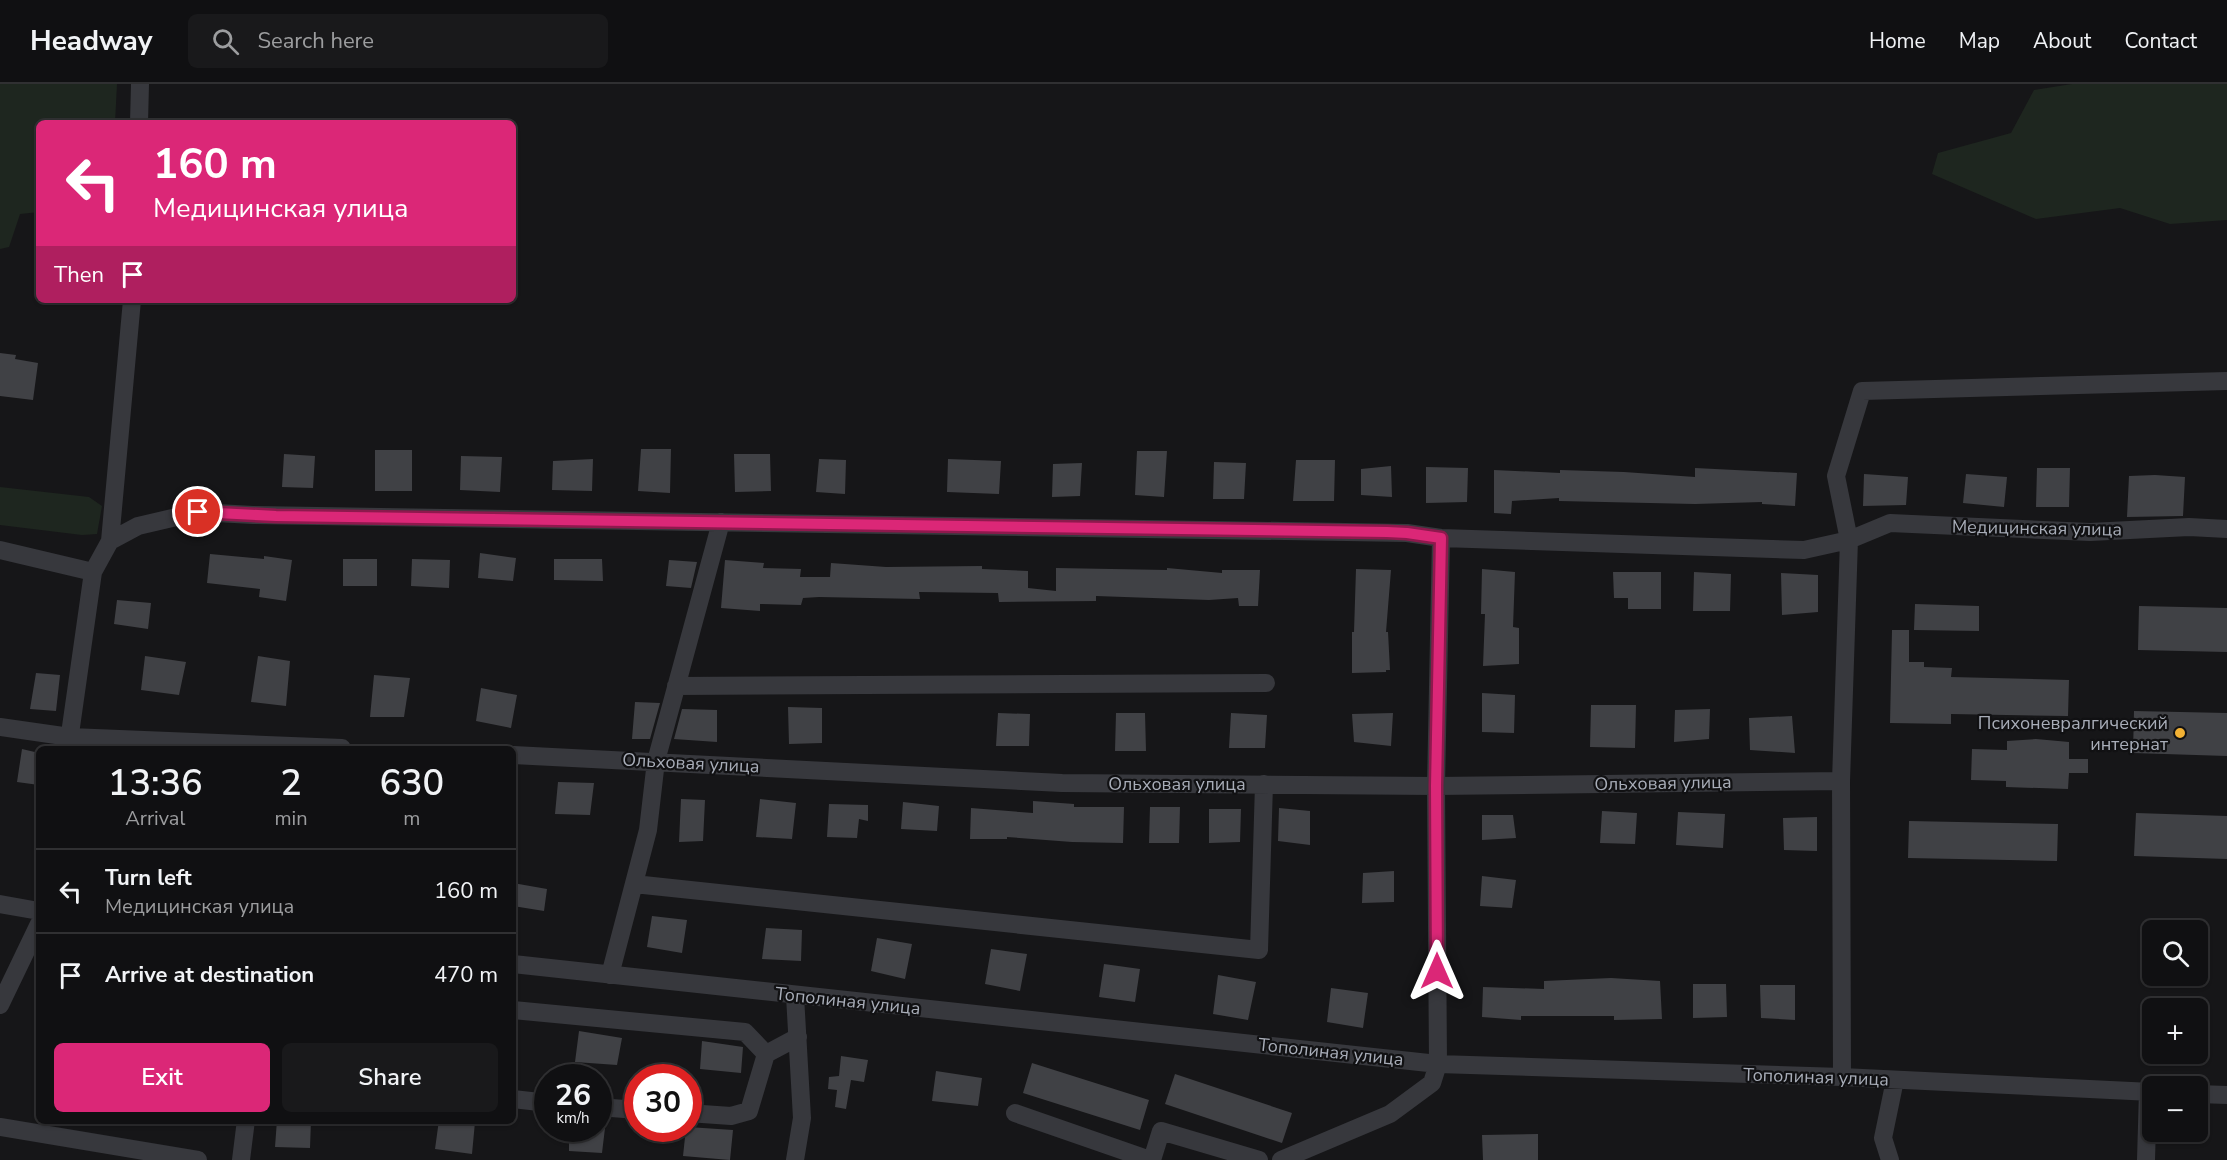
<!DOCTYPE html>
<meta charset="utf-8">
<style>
body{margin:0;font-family:"Nunito Sans",sans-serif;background:#19191b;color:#f1f3f6;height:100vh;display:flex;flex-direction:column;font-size:22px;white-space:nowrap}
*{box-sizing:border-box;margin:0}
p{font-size:20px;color:#9c9d9f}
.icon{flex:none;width:33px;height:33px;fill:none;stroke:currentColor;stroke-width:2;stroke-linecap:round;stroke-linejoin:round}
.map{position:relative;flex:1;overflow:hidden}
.sheet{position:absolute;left:36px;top:662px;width:480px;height:378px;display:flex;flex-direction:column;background:#101012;border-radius:9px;box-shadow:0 2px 4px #0004,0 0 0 2px #303032}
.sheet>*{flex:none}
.top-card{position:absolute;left:36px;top:36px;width:480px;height:183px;border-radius:9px;box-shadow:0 2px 4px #0004,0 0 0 2px #303032;background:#db2777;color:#fff;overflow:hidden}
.controls{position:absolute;left:2142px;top:836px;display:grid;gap:12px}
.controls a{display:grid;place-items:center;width:66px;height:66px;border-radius:9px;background:#101012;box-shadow:0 2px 4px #0004,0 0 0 2px #303032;font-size:30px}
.speed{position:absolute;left:534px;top:980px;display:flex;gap:12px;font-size:30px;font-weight:700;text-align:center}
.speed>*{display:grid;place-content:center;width:78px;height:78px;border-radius:50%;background:#101012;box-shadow:0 2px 4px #0004,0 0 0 2px #303032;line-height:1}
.speed small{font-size:15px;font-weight:400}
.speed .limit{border:9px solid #d22;background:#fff;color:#111}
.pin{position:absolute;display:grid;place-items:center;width:51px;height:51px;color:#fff;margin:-26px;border:3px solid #fff;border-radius:50%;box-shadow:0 2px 6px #0007}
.me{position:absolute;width:66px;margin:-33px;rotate:0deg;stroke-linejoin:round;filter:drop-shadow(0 0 4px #0008)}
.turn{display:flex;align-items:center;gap:21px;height:126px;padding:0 18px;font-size:27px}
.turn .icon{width:78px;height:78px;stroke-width:2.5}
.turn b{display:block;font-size:42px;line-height:51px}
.then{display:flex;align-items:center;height:57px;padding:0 18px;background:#0003;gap:12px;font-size:22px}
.eta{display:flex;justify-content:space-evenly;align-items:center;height:102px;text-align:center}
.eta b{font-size:36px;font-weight:600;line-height:42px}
.action{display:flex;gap:12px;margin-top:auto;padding:12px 18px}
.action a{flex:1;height:69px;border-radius:9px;background:#db2777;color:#fff;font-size:24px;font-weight:600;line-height:69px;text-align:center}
.action a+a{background:#19191b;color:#f1f3f6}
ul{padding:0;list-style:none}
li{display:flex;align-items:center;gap:18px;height:84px;padding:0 18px;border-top:2px solid #303032}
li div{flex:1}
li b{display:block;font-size:22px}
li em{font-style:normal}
header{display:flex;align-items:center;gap:36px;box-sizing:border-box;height:84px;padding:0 30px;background:#101012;border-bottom:2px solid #303032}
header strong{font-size:28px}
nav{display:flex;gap:33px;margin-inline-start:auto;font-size:21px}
.search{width:420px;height:54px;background:#19191b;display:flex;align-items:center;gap:15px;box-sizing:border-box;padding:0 21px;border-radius:9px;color:#9c9d9f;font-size:22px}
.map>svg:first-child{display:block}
.green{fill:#1e261f}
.building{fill:#404145}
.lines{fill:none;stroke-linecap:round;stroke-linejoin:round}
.minor{stroke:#37383d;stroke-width:18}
.route-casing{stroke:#8e194d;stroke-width:15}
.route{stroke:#db2777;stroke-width:10}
.poi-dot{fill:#f2b134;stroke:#111113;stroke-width:2}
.labels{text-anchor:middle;stroke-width:4.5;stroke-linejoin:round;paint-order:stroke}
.street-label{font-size:18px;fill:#a8adb8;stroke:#111113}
.poi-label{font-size:18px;fill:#a8adb8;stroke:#111113;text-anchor:end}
</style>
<header>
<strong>Headway</strong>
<div class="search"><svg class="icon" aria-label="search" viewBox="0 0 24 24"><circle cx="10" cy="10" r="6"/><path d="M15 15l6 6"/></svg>Search here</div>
<nav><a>Home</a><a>Map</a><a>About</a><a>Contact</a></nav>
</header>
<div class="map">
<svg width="2227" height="1076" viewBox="0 0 2227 1076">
<rect width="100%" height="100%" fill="#161618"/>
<!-- green -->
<path class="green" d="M0,0h117l-2,39h-76v89l-19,2 -11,33 -9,2z
M2072,0h155v136l-57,4 -50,-16 -84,11 -104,-45 6,-21 73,-20 23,-43z
M0,403l89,10 13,9 -5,28 -15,1 -82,-10z"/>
<!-- building -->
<path class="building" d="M0,269l16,2 -1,4 23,4 -5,37 -33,-4z
M641,365h30l-1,44 -32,-2z
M375,366h37v41h-37z
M1137,367h30l-3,46 -29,-2z
M284,370l31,2 -2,32 -31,-1z
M734,370h36l1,37 -36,1z
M461,372l41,1 -2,35 -40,-2z
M593,375l-1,32 -40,-1 1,-29z
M819,375l27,1 -1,34 -29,-2z
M948,375l53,2 -2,33 -52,-2z
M1296,376h39l-1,41h-41z
M1214,378l32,1 -2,36h-31z
M1082,379l-2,33 -28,1 1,-33z
M1391,382l1,31 -31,-2v-26z
M1426,383l42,1 -1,34 -41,1z
M1695,384l102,5 -2,33 -33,-2v-2l-67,2 -136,-3v-3l-47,3 -1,13 -17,-1v-43l66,3v-3l64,2 71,5z
M2037,384h33l-1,39h-33z
M1864,390l44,3 -2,28 -43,1z
M1966,390l41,3 -3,30 -41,-4z
M2155,391l30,2 -2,39 -56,1 2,-41z
M480,469l36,5 -3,23 -35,-3z
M210,470l54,5v-3l28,4 -6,41 -27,-4 1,-8 -53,-6z
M343,475h34v27h-34z
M412,475l38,1 -1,28 -38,-2z
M554,475h48l1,22 -49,-1z
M669,476l28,2 -6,26 -25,-2z
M725,476l39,3 -1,5 38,1 -1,8h30l1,-14 55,4 96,-1v3l46,2v17l28,3v-23l111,2v-2l55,5v-3h38l-2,36h-19l-1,-8 -29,2 -113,-4v5l-97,1 -1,-9 -79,-1 1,7 -101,-2 -16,1 -2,7 -41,-1v7l-39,-3z
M1356,485l35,1 -5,62h2l2,38h-4v2l-34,1v-41h2z
M1482,485l33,3 -2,55 6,1v36l-36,2 2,-52h-4z
M1613,488h48v37h-33v-11h-14z
M1694,488l37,2 -1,37h-37z
M1781,489l37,2v37l-36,3z
M117,516l34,3 -3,26 -34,-5z
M1915,520l64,2v25l-65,-1z
M2139,522l88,2v44l-89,-2z
M1892,546h17v32h15v5l28,1 -1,9 118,3 -1,36 -117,-2v10l-61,-1z
M145,572l41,6 -7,33 -38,-5z
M258,572l32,5 -4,45 -35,-4z
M36,589l24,2 -4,36 -26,-2z
M374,591l36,3 -6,39h-34z
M481,604l36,7 -6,33 -35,-7z
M1482,609l33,2 -1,38 -32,-1z
M635,618l25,1 -10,36h-18z
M1591,621h45l-1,43 -45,-1z
M788,623l34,1v35l-33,1z
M682,625l35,1v32l-43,-3z
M1710,625l-1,30 -35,3 1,-32z
M2134,627l93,2v43l-94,-3z
M998,629l32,1 -1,32h-33z
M1116,629h29l1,38h-31z
M1231,629l36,2 -2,33h-36z
M1393,629l-2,33 -37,-4 -2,-28z
M1792,632l3,37 -45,-3 -1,-32z
M2036,655l33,3v17h19v14h-19l-1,16 -62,-2v-6l-35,-1 1,-31 35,1v-9z
M22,665l17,4v32l-22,-3z
M558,698l36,1 -4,32 -35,-1z
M681,715l24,1 -2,41 -24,1z
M760,715l36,4 -4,36 -36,-2z
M1033,717l41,3v3h50l-1,36 -51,-1 -65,-5v2h-37l1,-31 62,5z
M903,718l36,4 -2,25 -36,-2z
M829,720l39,1v16l-9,-2 -2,19 -30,-1z
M1150,723h30l-1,36h-30z
M1279,724l31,3v34l-32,-4z
M1209,725h32l-1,33 -31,1z
M1602,727l35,2 -2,31 -35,-1z
M1678,728l47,2 -2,34 -47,-3z
M2136,729l91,3v43l-93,-3z
M1482,731h31l3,23 -34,2z
M1817,733v34l-33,-1 -1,-32z
M1909,737l149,3 -1,37 -149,-3z
M1394,787v31l-32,1 1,-30z
M1482,792l34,4 -4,28 -32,-2z
M513,799l34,6 -3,22 -31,-5z
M652,832l35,4 -5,33 -35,-6z
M766,844l36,2 -1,31 -39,-2z
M877,854l35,6 -7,35 -34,-8z
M991,865l36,5 -7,37 -35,-7z
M1104,880l36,5 -5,33 -36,-5z
M1218,891l38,7 -8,38 -35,-6z
M1611,894l49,3 2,38 -48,1v-4h-93v4l-39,-3 1,-30 61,2v-8z
M1693,900h33l1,33 -34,1z
M1760,901h35v35l-34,-2z
M1331,904l37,5 -5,35 -36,-6z
M579,947l43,7 -5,27 -42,-3z
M702,957l41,6 -2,26 -41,-4z
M841,972l27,4 -4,22 -13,-2 -5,29 -11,-2 2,-17 -9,-1 1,-12 10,-1z
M1032,979l117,37 -9,30 -117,-37z
M936,987l46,7 -4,28 -46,-5z
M1175,990l117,39 -10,30 -117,-39z
M277,1036h34l-1,28 -35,-1z
M439,1036l36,2 -3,32 -37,-5z
M688,1043l45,3 -3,30 -47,-4 3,-28z
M569,1044h36l-3,25 -33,-2z
M1538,1050v26h-55l-1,-25z"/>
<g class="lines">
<!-- minor -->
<path class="minor" d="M139,39l1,-39
M110,457l22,-241
M0,466l93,22
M676,602l590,-3
M0,643l70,10 272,11
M68,664l25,-176 17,-31 28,-15 60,-14 55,3 1154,18 34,5 363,12 45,-10 41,-17 200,9 99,-5 38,2
M513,671l549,28 374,3 405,-5
M634,800l625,66 5,-166
M0,820l39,7
M513,880l925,100 404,13 310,15
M610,891l38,-145 8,-69 65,-239
M795,912l7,122 -7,42
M0,921l39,-81
M513,926l232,22 21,22
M1842,993l-1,-296 8,-241 -13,-64 26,-85 365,-10
M2198,1010l29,1
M513,1015l35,4
M598,1023l40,3
M688,1029l43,3 18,-5 17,-57 32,-17
M1015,1029l135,47
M0,1043l198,33
M241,1076l5,-40
M1152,1076l9,-29 98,29
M1281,1076l109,-46 42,-31 6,-19 -2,-278 5,-248
M1890,1076l-7,-22 12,-58
M2146,1076l2,-69"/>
</g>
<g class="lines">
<defs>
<path id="route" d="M198,428l78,4 1111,16 20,1 34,5 -5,248 1,185"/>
</defs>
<!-- route casing -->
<use href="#route" class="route-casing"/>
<!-- route -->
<use href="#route" class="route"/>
</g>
<!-- markers -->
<circle class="poi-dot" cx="2180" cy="649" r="6"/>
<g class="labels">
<!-- street labels -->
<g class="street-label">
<text transform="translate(2037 444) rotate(1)" y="6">Медицинская улица</text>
<text transform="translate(691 679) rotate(3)" y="6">Ольховая улица</text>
<text transform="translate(1663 699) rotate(-1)" y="6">Ольховая улица</text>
<text x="1177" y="706">Ольховая улица</text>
<text transform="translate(848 917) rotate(6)" y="6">Тополиная улица</text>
<text transform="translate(1331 968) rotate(6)" y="6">Тополиная улица</text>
<text transform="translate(1816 993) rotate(2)" y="6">Тополиная улица</text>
</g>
<!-- poi labels -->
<g class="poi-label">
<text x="2168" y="645">Психоневралгический<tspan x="2168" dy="21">интернат</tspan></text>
</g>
</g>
</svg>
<div class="controls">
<a><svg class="icon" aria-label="search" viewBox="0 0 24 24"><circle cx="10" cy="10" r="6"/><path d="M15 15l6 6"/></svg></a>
<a>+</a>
<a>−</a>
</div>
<div class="speed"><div>26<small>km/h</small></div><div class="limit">30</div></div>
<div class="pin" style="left:198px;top:428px;background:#d93025"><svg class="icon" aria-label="arrive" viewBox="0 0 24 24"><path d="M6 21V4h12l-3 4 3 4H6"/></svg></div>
<svg class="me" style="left:1437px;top:887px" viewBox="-20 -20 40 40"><path d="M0-17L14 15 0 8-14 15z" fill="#db2777" stroke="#fff" stroke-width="4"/></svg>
<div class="top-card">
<div class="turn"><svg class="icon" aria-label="left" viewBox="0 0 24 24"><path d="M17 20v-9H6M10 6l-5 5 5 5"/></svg><div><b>160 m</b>Медицинская улица</div></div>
<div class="then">Then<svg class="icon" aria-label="arrive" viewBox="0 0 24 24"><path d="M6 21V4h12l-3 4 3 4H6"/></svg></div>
</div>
<section class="sheet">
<div class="eta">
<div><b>13:36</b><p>Arrival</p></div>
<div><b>2</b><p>min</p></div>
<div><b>630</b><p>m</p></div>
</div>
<ul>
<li><svg class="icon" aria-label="left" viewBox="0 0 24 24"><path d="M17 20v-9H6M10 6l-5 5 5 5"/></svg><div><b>Turn left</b><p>Медицинская улица</p></div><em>160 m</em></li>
<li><svg class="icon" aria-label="arrive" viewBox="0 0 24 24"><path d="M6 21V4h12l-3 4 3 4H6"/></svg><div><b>Arrive at destination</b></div><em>470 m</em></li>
</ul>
<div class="action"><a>Exit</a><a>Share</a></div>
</section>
</div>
